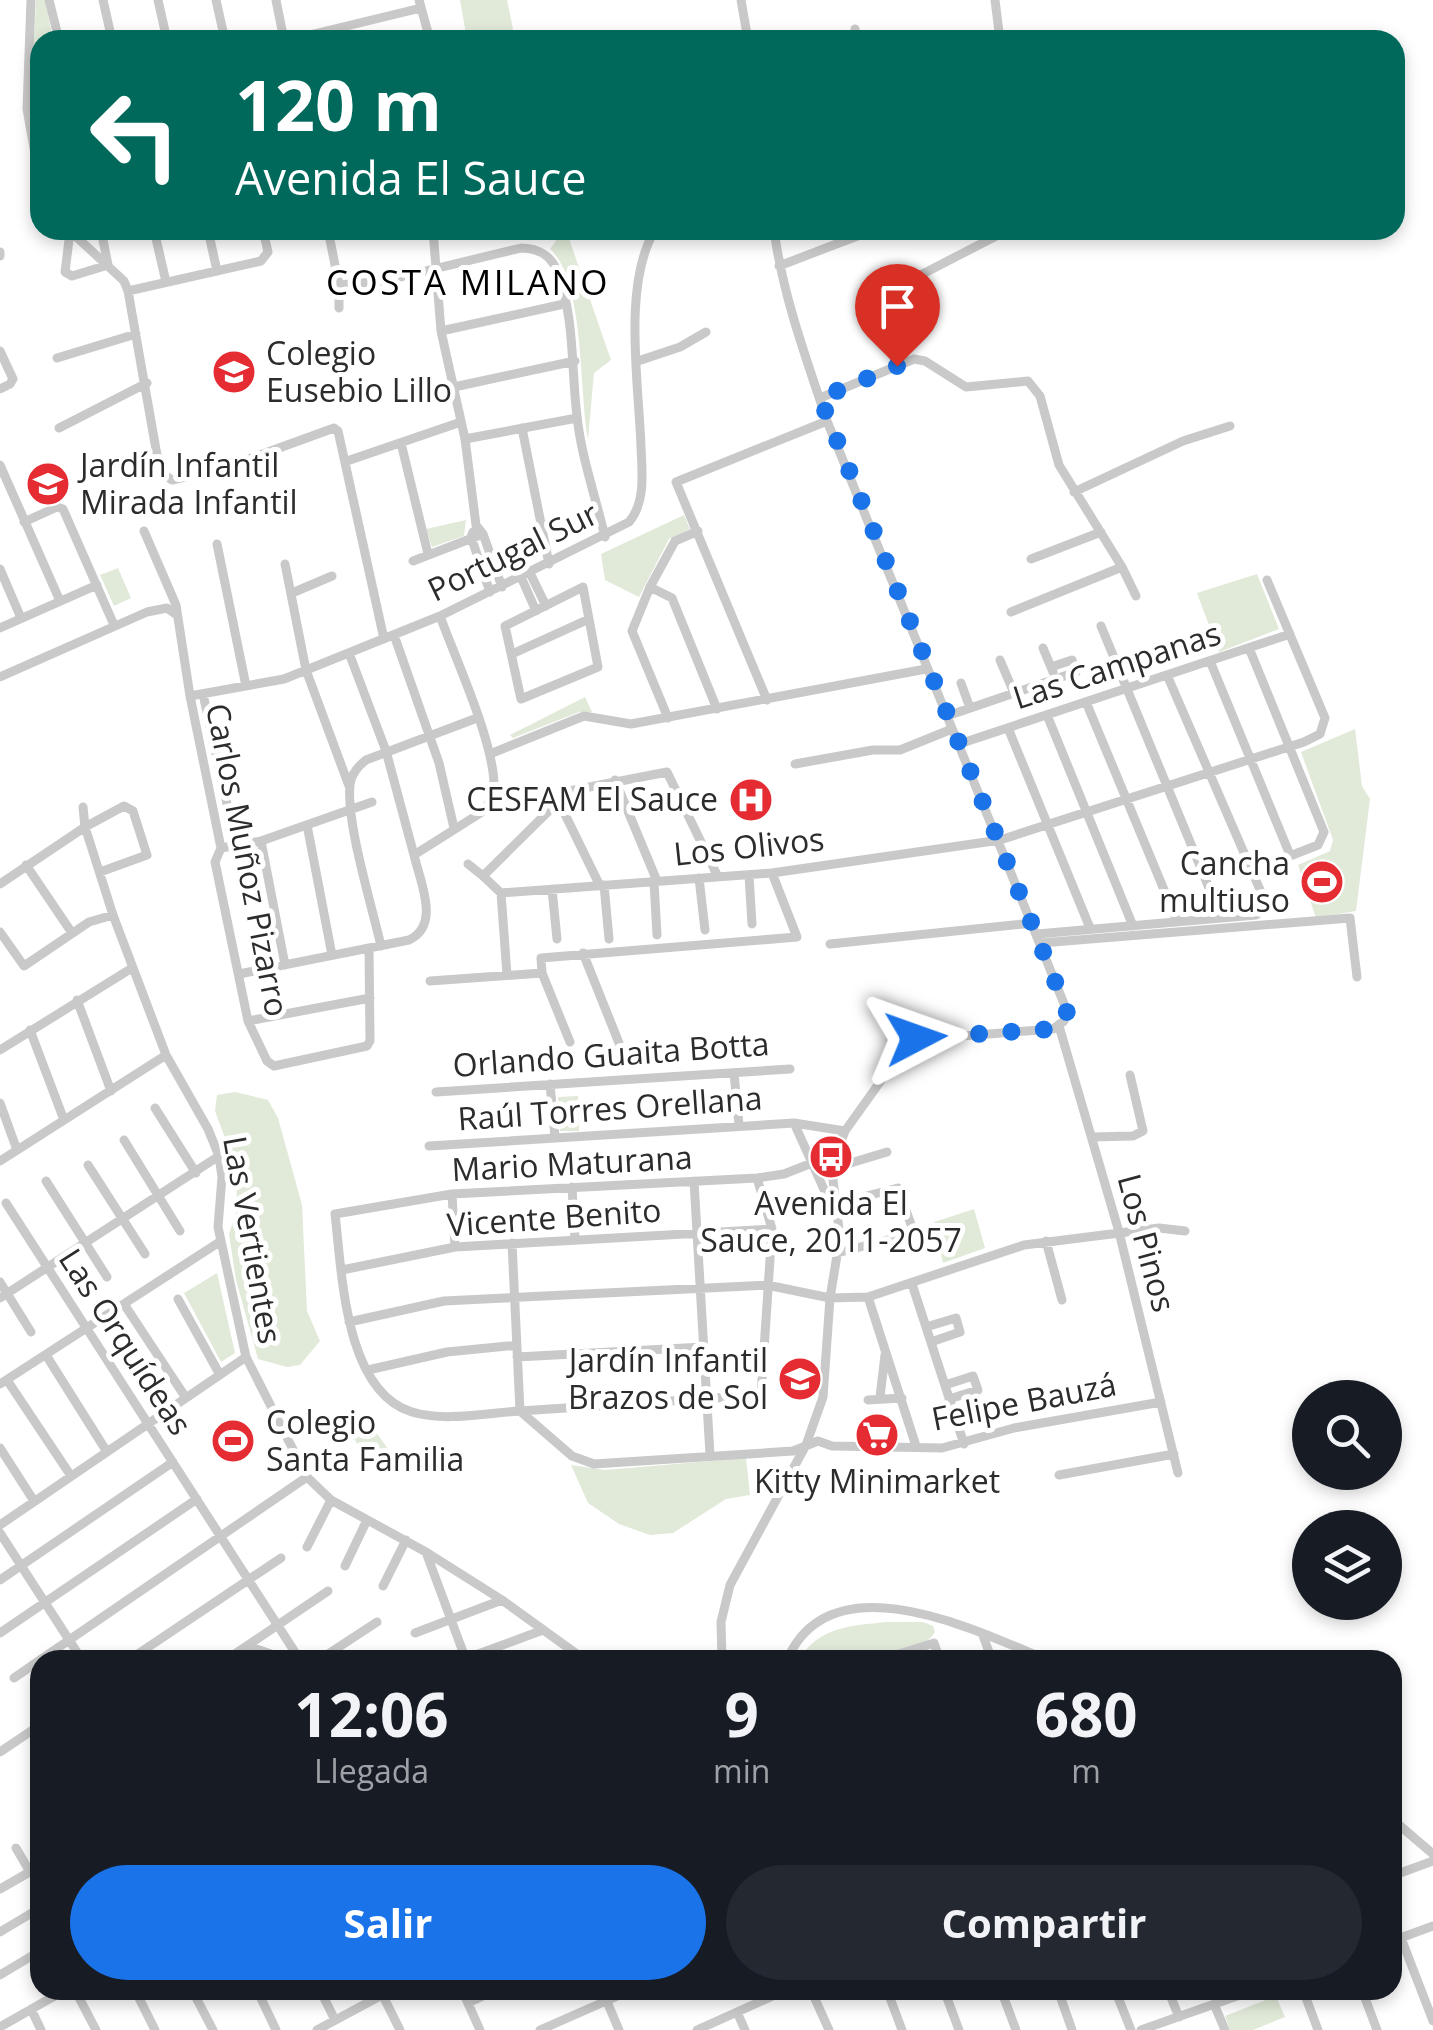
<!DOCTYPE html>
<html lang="es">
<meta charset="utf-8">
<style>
body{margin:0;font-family:"Open Sans",sans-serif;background:#242831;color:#f1f3f6;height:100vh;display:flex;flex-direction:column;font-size:38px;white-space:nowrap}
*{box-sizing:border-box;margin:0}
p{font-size:32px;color:#9ea1a6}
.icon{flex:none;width:55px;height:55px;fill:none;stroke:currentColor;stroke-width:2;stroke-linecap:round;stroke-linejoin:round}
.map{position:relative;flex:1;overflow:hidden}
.sheet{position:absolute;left:30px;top:1650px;width:1372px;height:350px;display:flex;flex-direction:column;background:#171b24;border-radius:30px;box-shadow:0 5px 15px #0003}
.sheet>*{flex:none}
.hud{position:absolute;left:30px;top:30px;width:1375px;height:210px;border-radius:30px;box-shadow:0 5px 15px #0003;background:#00695c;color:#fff;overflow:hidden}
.buttons{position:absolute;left:1292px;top:1380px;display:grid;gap:20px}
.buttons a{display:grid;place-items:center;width:110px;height:110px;border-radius:50%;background:#171b24;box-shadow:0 5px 15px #0003;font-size:50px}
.pin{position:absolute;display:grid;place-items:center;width:85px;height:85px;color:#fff;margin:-102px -42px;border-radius:50% 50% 50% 0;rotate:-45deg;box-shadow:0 0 10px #0007}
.pin .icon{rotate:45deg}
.me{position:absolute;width:110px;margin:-55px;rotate:86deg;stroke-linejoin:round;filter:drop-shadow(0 0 8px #0008)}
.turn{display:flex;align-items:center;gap:35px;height:210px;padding:0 40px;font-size:45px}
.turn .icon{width:130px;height:130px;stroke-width:2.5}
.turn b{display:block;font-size:70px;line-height:85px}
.eta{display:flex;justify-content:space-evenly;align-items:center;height:170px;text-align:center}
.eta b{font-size:60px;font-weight:700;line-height:70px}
.button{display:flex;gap:20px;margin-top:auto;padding:20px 40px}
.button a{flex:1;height:115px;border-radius:60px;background:#1a73e8;color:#fff;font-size:40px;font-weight:700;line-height:115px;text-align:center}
.button a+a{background:#242831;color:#f1f3f6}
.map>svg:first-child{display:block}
.green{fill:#e1ead9}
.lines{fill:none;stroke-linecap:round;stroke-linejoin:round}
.minor{stroke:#c9c9c9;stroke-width:9}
.route{stroke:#1a73e8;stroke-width:18;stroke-dasharray:0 32.4}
.labels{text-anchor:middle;stroke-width:10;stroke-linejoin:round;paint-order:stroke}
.poi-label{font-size:32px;fill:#2c2c2c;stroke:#fff;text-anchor:start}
.street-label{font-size:32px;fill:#2c2c2c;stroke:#fff}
.neighbourhood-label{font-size:35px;letter-spacing:2.5px;fill:#000;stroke:#fff}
</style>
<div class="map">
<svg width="1433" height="2030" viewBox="0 0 1433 2030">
<rect width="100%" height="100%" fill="#fff"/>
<!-- green -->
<path class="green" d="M36,0h9l8,40h-13v13l-6,2 6,30 -2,57 -7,-35z
M460,0h47l7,34 -26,6h-21z
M553,230h13l45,130 -17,13 -6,66c-9,-47 -3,-159 -38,-190l6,-8z
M684,515l6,14 -21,10 -30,58 -34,-17 -4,-26z
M466,520l-2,16 -32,11 -6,-18z
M118,568l13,30 -17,8 -14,-31z
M1257,574l22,55 -60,23 -22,-59z
M585,697l7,15h-13l-66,26 -3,-3z
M1355,729l7,57 8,13 -14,112 -40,7 -18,-53 32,-14 3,-11 -32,-88z
M235,1092l33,8 10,18 24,87 5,106 13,30 -20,24 -13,2 -29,-8 -22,-79 -7,-46 8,-24 -1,-42 -21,-57 2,-16z
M578,1096l1,35h-19l-2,-34z
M974,1209l11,39 -42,15 -9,-41z
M217,1273l18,80 -14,9 -37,-69z
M367,1419l23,33 -18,12 -23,-32z
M232,1420l19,32 -17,10 -19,-32z
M746,1458l4,37 -24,4 -53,34 -23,2 -31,-11 -31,-21 -17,-38 34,5z
M886,1622h37l10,4 2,6c-19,32 -102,28 -136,28 20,-34 52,-34 87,-38z
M1276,1996l9,21 -32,13h-23l-5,-14z"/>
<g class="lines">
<!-- minor -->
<path class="minor" d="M31,0l-4,109 13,73
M49,0l10,40
M103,0l9,40
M158,0l9,40
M216,0l9,40
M276,0l8,40
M419,0l11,40
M741,0l7,40
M995,0l5,40
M855,29l2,11
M289,40l132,-32
M69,230l55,51 4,10 133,-30 7,-9 -5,-22
M154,230l12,52
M208,230l9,41
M328,230l11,55v23
M433,230l8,101 24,108 11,86 7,9 19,53
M70,232l-5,40 7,4 36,-11 -7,-35
M0,252v4
M779,266l94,-36
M339,285l45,-4 137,-33c16,0 30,7 36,23 18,46 14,97 20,145 4,40 19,82 28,121
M128,291l32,181 12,8 52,-12 110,-40 4,3 46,208
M441,331l123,-27
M0,351l13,28 -3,5 -10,5
M57,358l79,-24
M638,361l42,-14 26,-15
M897,367l-23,-68 128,-66
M454,387l121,-26
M820,398l94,-39 11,2 41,26 62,-6 12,15 19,69 63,102 14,29
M59,428l88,-45
M522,428l27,136
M465,439l112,-21
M401,443l27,111
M347,461l114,-39
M0,465l60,136
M1074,492l109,-51 47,-15
M24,522l33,-15 6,2 51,116
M144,531l32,74 14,91 31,152 -6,14 33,159 19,40 7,5 93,-20 3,-5 -1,-93
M473,532l-2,5 19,55
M217,544l29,142
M1031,559l70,-27
M413,561l70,-27
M285,564l21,106 43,116
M0,569l21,49
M530,573l16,33
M521,577l15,34
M583,587l15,80 -77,32 -16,-73z
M650,587l22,11 45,111
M292,593l40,-17
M1011,612l111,-45
M1101,626l120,291
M0,628l97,-43
M394,635l45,128 15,65
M1043,648l10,24
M1249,648l75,184 -6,13 -66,26
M349,653l37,98 28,104
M512,654l77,-35
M1000,660l14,33
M1210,661l80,194
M0,677l147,-65 20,-4 10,7
M961,683l9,25
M203,694l33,151
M190,696l94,-17 156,-63 189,-94c17,-20 13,-50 12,-75 -2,-62 -19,-163 14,-217
M767,700l-91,-218 151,-61
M1086,702l91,219
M1047,715l86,211
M947,716l129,-44 -4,-12 -21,7
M668,718l-36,-87 18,-44 25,-46 23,-10
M1008,728l82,200
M959,744l331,-110
M490,754l94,-38 47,8 295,-55
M795,764l78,-14h27l52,-21
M615,780l42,101
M558,800l42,86
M83,807l2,20 28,88 53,140 42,74 11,27 3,21 -4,50 28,130 61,120 24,23 95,52 76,48 83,60
M307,825l25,130
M261,841l24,124
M221,848l40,-7 111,-39
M468,864l15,12
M26,865l46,68
M749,875l3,49
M699,878l6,52
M654,882l3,53
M0,884l85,-57 39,-21 9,5 14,44 -47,17
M604,885l5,54
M552,889l5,50
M501,893l271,-20 228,-33 304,-98 16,-8 5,-16 -58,-138
M501,893l-18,-17 86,-85 98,-19 51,105
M501,893l6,82
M0,932l24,34 65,-44 24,-7
M1037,934l219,-19 9,-6 -1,-10 -97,-224
M1041,943l309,-25 7,59
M830,944l203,-21
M381,946c-9,-40 -35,-123 -31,-161 1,-11 7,-18 16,-25l111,-42
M583,953l36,90
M239,974l170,-34c32,-15 11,-58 5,-85l68,-43c7,-8 12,-17 12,-28 -1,-44 -38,-124 -54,-168
M430,981l112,-8
M77,1000l34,91
M248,1021l122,-23
M1059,1026l60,206 59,241
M30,1030l34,90
M570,1042l-28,-69 -1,-15 256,-21 -25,-64
M0,1050l132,-82
M734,1073l5,52
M550,1084l5,53
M436,1092l354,-23
M0,1103l17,47
M155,1108l41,65
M794,1123l37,82 67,-17 16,45 -77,20
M1092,1137l41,-1 10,-5 -13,-56
M124,1140l56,91
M429,1146l365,-23 51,8
M0,1161l166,-106
M812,1163l-28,11 -27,4 -305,16 -117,20c7,57 9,177 77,198 33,10 74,1 108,-1l52,45 22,8 199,-13 25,-10 14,5 110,2 72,-20 147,-26
M88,1165l57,89
M834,1168l53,-16
M46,1181l61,96
M694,1181l16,274
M572,1187l3,53
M452,1194l3,53
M6,1203l294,457
M1046,1241l16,59
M512,1243l8,168 241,-16 11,-166 -15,-51
M342,1270l113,-23 317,-18
M0,1282l31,50
M912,1284l52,160
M868,1297l48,149
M0,1298l219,-142
M178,1299l42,76
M124,1304l62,94
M349,1322l95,-21 323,-16 63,13 38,-1 156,-52 135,-17 26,3
M926,1327l30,-9 4,14 -29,10
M46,1355l61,97
M517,1357l187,-10
M368,1370l79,-18 70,-7
M7,1380l64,96
M0,1384l221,-143
M945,1385l28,-9 5,14 -29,9
M880,1397l5,-42
M868,1400l34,-2
M0,1448l34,53
M1059,1475l115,-21
M0,1525l246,-168
M0,1533l82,127
M307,1547l24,-47
M427,1555l39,105
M345,1566l22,-46
M0,1580l173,-118
M383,1586l23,-46
M0,1633l197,-134
M415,1633l87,-33
M982,1633l10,27
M934,1643l6,17
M247,1646l42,14
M40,1660l267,-183
M129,1660l152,-102
M226,1660l102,-69
M319,1660l58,-38
M462,1660l81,-30
M722,1660l-1,-38 9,-37 76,-140 17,-48 7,-99 10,-61 -7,-57 5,-31 7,-18 65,-91 143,-11 11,-8 3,-10 -240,-590c-21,-63 -44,-125 -53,-191
M787,1660c44,-102 191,-29 260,0
M880,1660l54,-17
M14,1678l26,-18
M0,1752l40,-27
M1392,1819l41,35
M16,1848l14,24
M1392,1876l41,-15
M0,1889l40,-23
M0,1932l40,-24
M1401,1938l32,83
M1392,1941l41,-15
M0,1975l40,-24
M75,1990l21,40
M135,1990l20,40
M192,1990l21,40
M257,1990l19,40
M320,1990l15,30
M462,1990l18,40
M602,1990l17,40
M811,1990l18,40
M887,1990l15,40
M944,1990l15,40
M1001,1990l15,40
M1058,1990l14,40
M1115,1990l16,40
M1168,1990l11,27
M1303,1990l15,40
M1362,1990l15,40
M381,1992l19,38
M468,2003l28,-13
M1214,2004l11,26
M31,2009l10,21
M737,2012l8,18
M0,2027l65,-37
M317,2030l65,-35
M540,2030l91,-40
M697,2030l89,-40
M1141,2030l113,-40"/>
</g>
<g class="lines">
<!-- route -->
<path class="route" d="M897,366l-77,32 247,613 -3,10 -11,8 -137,9"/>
</g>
<!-- icons -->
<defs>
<symbol id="school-disc" viewBox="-11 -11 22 22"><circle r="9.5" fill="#e52c32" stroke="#fff"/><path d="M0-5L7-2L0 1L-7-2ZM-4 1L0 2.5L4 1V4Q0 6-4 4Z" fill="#fff"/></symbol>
<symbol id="hospital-disc" viewBox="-11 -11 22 22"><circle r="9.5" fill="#e52c32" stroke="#fff"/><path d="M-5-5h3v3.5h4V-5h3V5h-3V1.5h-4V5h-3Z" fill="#fff"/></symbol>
<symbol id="stadium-disc" viewBox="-11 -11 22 22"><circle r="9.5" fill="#e52c32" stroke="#fff"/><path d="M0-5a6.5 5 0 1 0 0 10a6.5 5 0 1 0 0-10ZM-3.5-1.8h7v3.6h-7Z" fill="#fff"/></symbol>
<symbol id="bus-disc" viewBox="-11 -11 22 22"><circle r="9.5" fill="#e52c32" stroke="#fff"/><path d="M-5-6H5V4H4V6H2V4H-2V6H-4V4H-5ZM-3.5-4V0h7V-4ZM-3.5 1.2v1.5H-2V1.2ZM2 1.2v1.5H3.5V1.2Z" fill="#fff"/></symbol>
<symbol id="supermarket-disc" viewBox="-11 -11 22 22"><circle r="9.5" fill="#e52c32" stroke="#fff"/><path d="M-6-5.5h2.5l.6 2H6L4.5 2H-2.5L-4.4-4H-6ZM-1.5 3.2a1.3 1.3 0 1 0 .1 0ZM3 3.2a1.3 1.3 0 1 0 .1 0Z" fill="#fff"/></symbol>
</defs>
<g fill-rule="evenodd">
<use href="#school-disc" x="209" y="347" width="50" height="50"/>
<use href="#school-disc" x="23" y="459" width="50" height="50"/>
<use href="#hospital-disc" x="726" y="775" width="50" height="50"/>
<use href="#stadium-disc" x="1297" y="857" width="50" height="50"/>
<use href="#bus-disc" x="806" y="1132" width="50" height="50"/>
<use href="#school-disc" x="775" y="1354" width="50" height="50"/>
<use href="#supermarket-disc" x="852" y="1410" width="50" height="50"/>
<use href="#stadium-disc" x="208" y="1416" width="50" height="50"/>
</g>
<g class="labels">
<!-- poi labels -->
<g class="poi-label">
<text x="266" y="365">Colegio<tspan x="266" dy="37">Eusebio Lillo</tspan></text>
<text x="80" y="477">Jardín Infantil<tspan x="80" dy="37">Mirada Infantil</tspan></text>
<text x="718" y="811" text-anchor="end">CESFAM El Sauce</text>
<text x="1290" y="875" text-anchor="end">Cancha<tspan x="1290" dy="37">multiuso</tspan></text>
<text x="831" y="1215" text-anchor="middle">Avenida El<tspan x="831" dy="37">Sauce, 2011-2057</tspan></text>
<text x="768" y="1372" text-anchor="end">Jardín Infantil<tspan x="768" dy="37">Brazos de Sol</tspan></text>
<text x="266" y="1434">Colegio<tspan x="266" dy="37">Santa Familia</tspan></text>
<text x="877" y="1493" text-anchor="middle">Kitty Minimarket</text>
</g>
<!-- street labels -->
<g class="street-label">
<text transform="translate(513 552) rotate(-26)" y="11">Portugal Sur</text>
<text transform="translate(1117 666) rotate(-18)" y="11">Las Campanas</text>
<text transform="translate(749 847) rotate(-6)" y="11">Los Olivos</text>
<text transform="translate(247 860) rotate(79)" y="11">Carlos Muñoz Pizarro</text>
<text transform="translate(611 1055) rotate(-4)" y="11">Orlando Guaita Botta</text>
<text transform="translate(610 1109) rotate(-4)" y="11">Raúl Torres Orellana</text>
<text transform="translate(572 1164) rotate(-3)" y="11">Mario Maturana</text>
<text transform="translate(554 1218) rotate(-4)" y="11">Vicente Benito</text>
<text transform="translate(252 1240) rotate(80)" y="11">Las Vertientes</text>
<text transform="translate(1146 1243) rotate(75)" y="11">Los Pinos</text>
<text transform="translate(125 1342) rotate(57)" y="11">Las Orquídeas</text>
<text transform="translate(1024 1402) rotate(-11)" y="11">Felipe Bauzá</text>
</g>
<!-- neighbourhood labels -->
<g class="neighbourhood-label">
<text x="468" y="295">COSTA MILANO</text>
</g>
</g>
</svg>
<div class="buttons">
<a><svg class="icon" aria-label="search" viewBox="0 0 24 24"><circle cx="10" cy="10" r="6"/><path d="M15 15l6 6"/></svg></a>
<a><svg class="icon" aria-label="layers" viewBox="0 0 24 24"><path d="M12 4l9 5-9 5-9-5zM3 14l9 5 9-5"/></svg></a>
</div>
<div class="pin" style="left:897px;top:366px;background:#d93025"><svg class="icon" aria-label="arrive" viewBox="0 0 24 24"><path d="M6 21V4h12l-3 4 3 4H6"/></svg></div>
<svg class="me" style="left:916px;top:1038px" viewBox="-20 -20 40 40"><path d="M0-17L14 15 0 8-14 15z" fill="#1a73e8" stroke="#fff" stroke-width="4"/></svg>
<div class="hud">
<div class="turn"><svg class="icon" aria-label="left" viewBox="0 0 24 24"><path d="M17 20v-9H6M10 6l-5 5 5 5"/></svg><div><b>120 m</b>Avenida El Sauce</div></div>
</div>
<section class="sheet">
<div class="eta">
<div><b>12:06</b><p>Llegada</p></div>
<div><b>9</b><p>min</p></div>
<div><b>680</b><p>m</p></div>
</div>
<div class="button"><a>Salir</a><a>Compartir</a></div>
</section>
</div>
